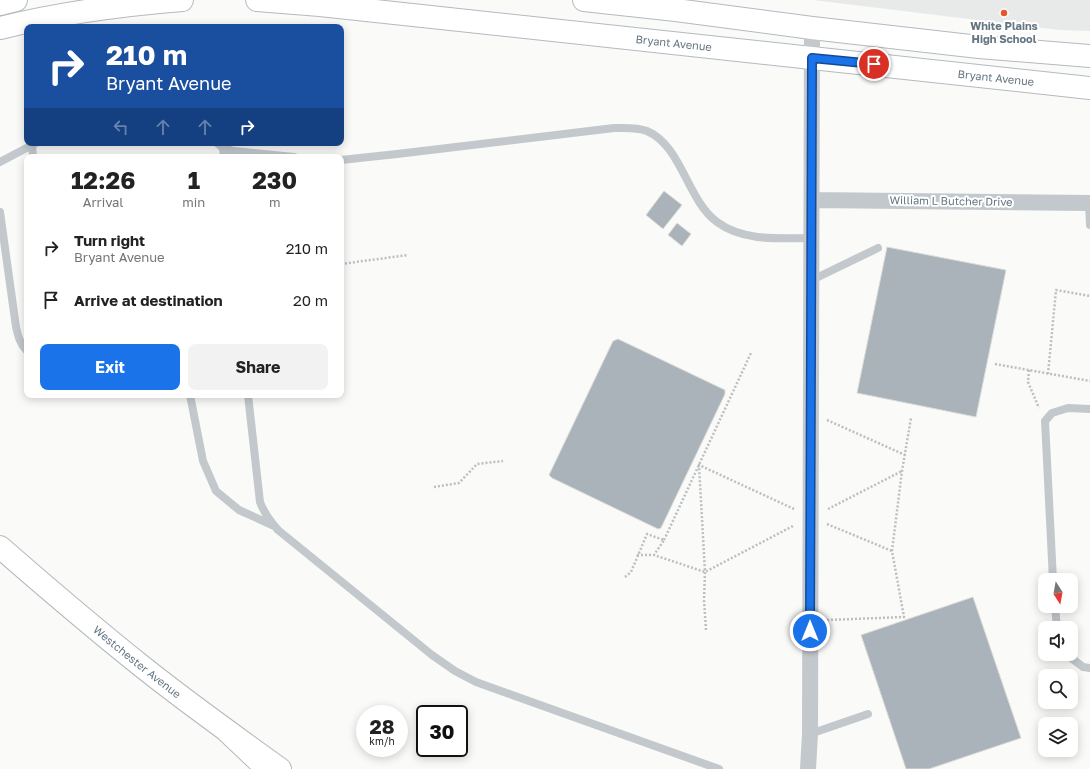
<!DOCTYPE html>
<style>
body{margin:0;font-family:"Golos Text",sans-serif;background:#f2f2f2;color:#222;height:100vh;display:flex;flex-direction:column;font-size:15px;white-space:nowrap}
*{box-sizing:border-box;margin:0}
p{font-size:13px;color:#767676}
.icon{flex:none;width:22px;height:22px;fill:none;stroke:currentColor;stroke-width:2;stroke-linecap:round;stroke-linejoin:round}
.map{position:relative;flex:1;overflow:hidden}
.drawer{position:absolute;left:24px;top:154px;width:320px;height:244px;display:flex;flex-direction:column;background:#fff;border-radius:8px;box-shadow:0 2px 10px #0003}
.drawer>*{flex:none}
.banner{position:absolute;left:24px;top:24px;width:320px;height:122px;border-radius:8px;box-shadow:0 2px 10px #0003;background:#1a4fa0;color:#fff;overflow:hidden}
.needle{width:26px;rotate:169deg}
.tools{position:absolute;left:1038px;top:573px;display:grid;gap:8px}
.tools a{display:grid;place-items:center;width:40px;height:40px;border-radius:8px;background:#fff;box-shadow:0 2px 10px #0003;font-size:20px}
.speed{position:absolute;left:356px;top:705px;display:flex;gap:8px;font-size:20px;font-weight:700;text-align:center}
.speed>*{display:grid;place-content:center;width:52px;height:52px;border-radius:50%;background:#fff;box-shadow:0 2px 10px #0003;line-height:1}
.speed small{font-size:10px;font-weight:400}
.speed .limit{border:2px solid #111;border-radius:6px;background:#fff;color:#111}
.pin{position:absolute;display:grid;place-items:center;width:34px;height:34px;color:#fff;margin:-17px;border:2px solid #fff;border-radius:50%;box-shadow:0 1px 4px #0007}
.me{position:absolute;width:44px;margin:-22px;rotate:0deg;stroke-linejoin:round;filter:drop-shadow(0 0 3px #0008)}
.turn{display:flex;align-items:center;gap:14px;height:84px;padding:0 16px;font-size:18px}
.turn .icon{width:52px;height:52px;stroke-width:2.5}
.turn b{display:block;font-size:28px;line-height:34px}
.lanes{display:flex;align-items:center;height:38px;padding:0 16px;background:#0003;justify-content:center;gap:20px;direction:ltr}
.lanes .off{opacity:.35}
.eta{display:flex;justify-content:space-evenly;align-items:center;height:68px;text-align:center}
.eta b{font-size:24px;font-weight:700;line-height:28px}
.primary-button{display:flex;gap:8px;margin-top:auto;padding:8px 16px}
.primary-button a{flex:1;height:46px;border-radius:8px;background:#1a73e8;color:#fff;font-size:16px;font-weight:700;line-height:46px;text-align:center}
.primary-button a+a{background:#f2f2f2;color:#222}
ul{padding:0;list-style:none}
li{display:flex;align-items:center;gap:12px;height:52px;padding:0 16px}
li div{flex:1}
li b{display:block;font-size:15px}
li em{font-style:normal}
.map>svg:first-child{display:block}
.built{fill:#e8e9e9}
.building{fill:#aab3b9;stroke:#dcdcda}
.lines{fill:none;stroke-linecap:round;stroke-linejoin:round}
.secondary-casing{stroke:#b3babf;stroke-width:24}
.highway-casing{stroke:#b4b9bd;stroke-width:24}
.path{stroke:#bbbfc2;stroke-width:2.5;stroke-dasharray:2 2;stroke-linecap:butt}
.lane{stroke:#c3c8cc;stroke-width:8}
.street{stroke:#c3c8cc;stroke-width:16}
.secondary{stroke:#fff;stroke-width:22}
.highway{stroke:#fff;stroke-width:22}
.route-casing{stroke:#114b97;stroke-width:10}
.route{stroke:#1a73e8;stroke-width:7}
.poi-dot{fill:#e4572e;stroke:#fff;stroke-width:1.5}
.labels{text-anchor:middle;stroke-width:4;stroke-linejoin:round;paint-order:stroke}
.poi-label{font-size:11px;font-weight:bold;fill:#657683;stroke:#fff}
.street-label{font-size:11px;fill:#657683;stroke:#fff}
</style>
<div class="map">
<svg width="1090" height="769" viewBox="0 0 1090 769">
<rect width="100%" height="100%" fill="#fafaf8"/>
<!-- built -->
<path class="built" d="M813,0h277v31l-31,-1z"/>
<!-- building -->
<path class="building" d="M664,191l18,14 -19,24 -17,-14z
M677,223l14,11 -9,12 -14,-11z
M887,247l119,23 -30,147 -119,-24z
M618,339l107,51v4l-64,134 -3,1 -106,-51 -3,-3 64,-134z
M973,597l48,141 -92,31h-23l-45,-134z"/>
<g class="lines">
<defs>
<g id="secondary">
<path id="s1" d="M257,0l63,5 770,83"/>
<path d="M584,0l92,10 136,18 167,19 111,9"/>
<path d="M0,4l16,-4"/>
<path d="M0,28c60,-15 120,-23 182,-28"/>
<path id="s2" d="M0,547c47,41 95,82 144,121 44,35 90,68 136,101"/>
</g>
<path id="highway" d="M227,731l40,38"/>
</defs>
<!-- secondary casing -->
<use href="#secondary" class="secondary-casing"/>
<!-- highway casing -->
<use href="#highway" class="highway-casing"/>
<!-- path -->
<path class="path" d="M341,264l67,-9
M995,364l95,17
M1029,370l-1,12 11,26
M1048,374l8,-84 34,6
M827,420l78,35
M434,487l25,-4 18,-19 26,-3
M828,509l74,-38
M827,524l65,27
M664,540l87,-187
M637,555h17l51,17 88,-46
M625,577l6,-5 16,-38 17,6 -10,15
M827,620l77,-3 -12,-66 10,-80 9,-53
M706,630l-2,-30 1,-28 -6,-107 95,44"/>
<!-- lane -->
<path class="lane" d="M217,143l6,5 11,3 60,6
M32,145l1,12
M223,148l1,9
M341,160l56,-6 217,-26c11,0 23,-1 33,3 35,15 40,69 70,91 27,20 64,16 95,16
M0,162l36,-19
M1089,203l1,22
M0,212l16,115c2,9 4,17 11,24
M812,280l66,-32
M190,395l13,66 13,30 23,19 33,15
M248,395l12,107c4,11 10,19 18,28l154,125 23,16 21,11 243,87
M1053,580l-8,-159 7,-8 16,-5 22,1
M1055,606l2,22
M1066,654l17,13 7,1
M810,734l58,-20"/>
<!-- street -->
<path class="street" d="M812,200l278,3
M808,769l2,-35 2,-706"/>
<!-- secondary -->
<use href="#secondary" class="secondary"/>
<!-- highway -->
<use href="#highway" class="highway"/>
</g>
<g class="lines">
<defs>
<path id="route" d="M810,631l2,-573 62,6"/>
</defs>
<!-- route casing -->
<use href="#route" class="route-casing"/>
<!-- route -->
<use href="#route" class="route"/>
</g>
<!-- markers -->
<circle class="poi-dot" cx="1004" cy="13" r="4"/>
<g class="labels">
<!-- poi labels -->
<g class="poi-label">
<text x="1004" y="30">White Plains<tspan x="1004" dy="13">High School</tspan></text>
</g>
<!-- street labels -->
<g class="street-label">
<text dy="4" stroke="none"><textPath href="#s1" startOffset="419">Bryant Avenue</textPath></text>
<text dy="4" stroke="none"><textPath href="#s1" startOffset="743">Bryant Avenue</textPath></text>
<text transform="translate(951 201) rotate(1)" y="4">William L Butcher Drive</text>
<text dy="4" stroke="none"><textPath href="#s2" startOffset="179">Westchester Avenue</textPath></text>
</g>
</g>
</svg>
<div class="tools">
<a><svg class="needle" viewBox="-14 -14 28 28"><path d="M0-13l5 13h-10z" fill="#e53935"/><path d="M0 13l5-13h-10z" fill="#767676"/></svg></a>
<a><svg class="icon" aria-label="sound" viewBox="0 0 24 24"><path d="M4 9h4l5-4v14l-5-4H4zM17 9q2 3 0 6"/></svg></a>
<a><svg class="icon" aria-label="search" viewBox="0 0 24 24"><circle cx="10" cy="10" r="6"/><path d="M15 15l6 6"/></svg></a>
<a><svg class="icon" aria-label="layers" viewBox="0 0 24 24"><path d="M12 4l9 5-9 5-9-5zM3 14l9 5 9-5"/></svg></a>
</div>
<div class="speed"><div>28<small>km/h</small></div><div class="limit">30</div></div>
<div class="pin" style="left:874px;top:64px;background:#d93025"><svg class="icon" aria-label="arrive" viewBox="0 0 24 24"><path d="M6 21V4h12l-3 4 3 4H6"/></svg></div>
<svg class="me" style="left:810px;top:631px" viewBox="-20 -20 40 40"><circle r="17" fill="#1a73e8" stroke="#fff" stroke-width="3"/><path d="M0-11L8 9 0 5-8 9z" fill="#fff"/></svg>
<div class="banner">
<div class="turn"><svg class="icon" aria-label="right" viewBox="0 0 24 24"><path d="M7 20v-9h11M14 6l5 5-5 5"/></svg><div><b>210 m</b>Bryant Avenue</div></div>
<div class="lanes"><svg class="icon off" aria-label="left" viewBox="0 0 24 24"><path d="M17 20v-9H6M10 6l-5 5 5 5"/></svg><svg class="icon off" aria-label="ahead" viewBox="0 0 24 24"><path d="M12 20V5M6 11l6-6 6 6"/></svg><svg class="icon off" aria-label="ahead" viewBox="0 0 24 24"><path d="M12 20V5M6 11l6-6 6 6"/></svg><svg class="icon" aria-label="right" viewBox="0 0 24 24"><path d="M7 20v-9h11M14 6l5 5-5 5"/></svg></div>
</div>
<section class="drawer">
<div class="eta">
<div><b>12:26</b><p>Arrival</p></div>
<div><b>1</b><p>min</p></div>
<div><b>230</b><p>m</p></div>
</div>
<ul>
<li><svg class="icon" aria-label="right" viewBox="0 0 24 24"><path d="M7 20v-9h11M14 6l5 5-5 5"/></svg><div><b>Turn right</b><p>Bryant Avenue</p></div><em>210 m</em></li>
<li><svg class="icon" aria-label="arrive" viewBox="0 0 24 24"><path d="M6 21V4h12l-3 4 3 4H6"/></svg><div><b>Arrive at destination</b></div><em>20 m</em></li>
</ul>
<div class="primary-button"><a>Exit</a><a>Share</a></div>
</section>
</div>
